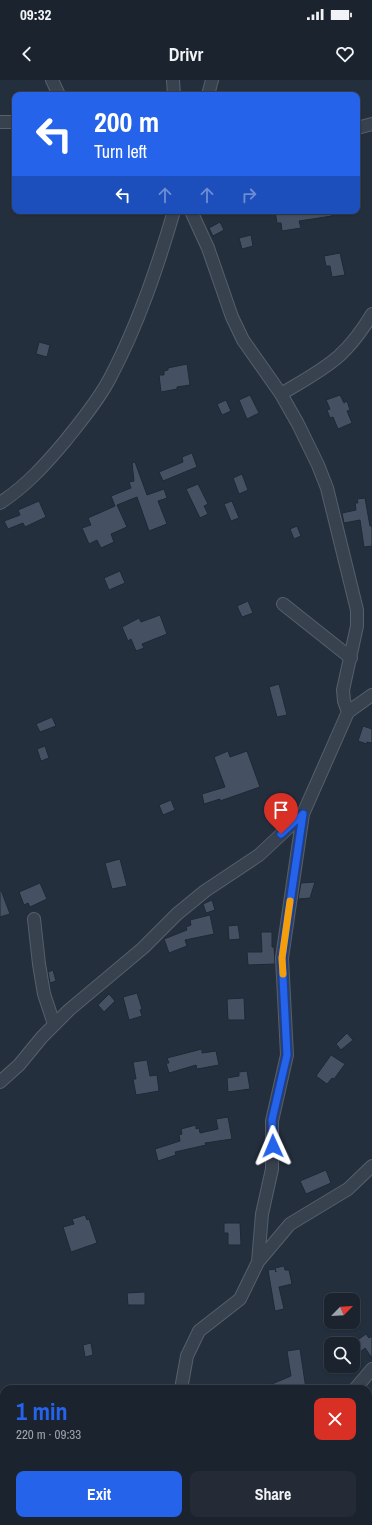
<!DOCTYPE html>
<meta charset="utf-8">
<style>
body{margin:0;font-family:"Archivo Narrow",sans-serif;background:#242b36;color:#f1f3f6;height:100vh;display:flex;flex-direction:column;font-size:15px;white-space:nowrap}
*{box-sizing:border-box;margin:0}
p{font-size:13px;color:#a0a4aa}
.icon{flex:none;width:22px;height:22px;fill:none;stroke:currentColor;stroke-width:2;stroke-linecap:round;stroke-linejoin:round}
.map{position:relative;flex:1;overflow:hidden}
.panel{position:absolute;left:0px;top:1305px;width:372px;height:140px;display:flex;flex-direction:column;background:#1b232e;border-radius:12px 12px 0 0;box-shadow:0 1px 3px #0004,0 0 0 1px #39404a}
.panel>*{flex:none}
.top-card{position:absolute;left:12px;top:12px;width:348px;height:122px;border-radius:8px;box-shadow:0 1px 3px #0004,0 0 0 1px #39404a;background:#2563eb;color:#fff;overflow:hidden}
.needle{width:26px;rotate:66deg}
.fabs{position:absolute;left:324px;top:1213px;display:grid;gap:8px}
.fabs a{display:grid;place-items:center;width:36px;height:36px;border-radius:8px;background:#1b232e;box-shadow:0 1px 3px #0004,0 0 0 1px #39404a;font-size:20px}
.pin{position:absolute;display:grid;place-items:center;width:34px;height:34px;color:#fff;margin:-41px -17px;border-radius:50% 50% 50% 0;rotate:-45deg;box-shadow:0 0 4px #0007}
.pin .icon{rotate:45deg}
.me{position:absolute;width:44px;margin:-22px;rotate:359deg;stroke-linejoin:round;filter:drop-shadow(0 0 3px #0008)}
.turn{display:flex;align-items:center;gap:14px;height:84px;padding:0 16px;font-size:18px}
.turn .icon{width:52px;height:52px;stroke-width:2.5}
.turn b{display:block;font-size:28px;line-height:34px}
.lanes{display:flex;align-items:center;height:38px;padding:0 16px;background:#0003;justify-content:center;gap:20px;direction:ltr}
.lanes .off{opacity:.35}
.round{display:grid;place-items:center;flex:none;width:42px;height:42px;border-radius:8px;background:#242b36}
.summary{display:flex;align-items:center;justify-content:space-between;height:68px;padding:0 16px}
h1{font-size:24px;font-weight:700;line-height:30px;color:#2563eb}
.cta{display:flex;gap:8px;margin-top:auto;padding:8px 16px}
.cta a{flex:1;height:46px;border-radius:8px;background:#2563eb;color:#fff;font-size:16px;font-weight:700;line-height:46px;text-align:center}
.cta a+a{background:#242b36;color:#f1f3f6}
.status{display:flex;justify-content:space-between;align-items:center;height:28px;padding:0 20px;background:#1b232e;direction:ltr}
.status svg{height:11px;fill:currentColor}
header{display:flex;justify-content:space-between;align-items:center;height:52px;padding:0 16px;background:#1b232e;font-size:18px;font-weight:700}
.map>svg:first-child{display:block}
.building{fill:#455162;stroke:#1f2835}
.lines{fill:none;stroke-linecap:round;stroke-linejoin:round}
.minor-casing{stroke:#565f6c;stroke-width:14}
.minor{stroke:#38414e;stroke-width:12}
.route-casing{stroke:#184099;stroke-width:10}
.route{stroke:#2563eb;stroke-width:7}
.slow{stroke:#f59e0b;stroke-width:7}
</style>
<div class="status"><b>09:32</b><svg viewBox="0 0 49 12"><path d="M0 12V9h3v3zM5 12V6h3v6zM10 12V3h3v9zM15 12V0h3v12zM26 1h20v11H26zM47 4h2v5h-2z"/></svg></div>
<header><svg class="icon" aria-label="back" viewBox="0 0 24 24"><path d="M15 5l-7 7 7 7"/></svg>Drivr<svg class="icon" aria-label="heart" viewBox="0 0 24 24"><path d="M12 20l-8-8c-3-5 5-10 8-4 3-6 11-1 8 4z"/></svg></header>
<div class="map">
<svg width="372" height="1445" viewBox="0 0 372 1445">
<rect width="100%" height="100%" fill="#242f3e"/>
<!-- building -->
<path class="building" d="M275,131h57v5l-33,5 2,7 -19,3 -1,-8h-4z
M220,142l4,8 -11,6 -4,-8z
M251,155l2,11 -11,3 -3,-11z
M340,173l5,22 -13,2 -2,-11h-4l-2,-10z
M39,262l11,3 -3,12 -11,-3z
M187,284l3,21 -13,2v2l-16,3 -2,-17h5v-4l4,-1v-2z
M250,315l9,18 -12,6 -8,-19z
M340,315l4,8 3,-2 3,9 -3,1 5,12 -14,6 -5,-12 -3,1 -3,-8 3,-1 -4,-9z
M226,320l5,11 -9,4 -5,-11z
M192,373l5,14 -34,14 -4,-9 24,-10 -1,-5z
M135,382l12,33 17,-6 3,9 -9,3 9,23 -18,7 -12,-34 -20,8 10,22 -16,7 3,8 -13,6 -4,-8 -8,4 -7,-16 9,-3 -3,-7 27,-12 -4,-10 20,-8 -2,-6 5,-1 -2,-18z
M242,394l6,16 -9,4 -6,-16z
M198,404l10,20 -4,2 4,8 -8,4 -14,-29z
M365,418l5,28h2v20l-8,1 -4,-27 -16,3 -2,-10 14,-3 -1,-7h3l-1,-4z
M39,421l7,16 -21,10 -2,-4 -15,6 -4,-8 16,-6 -2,-5z
M232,421l7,17 -8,3 -7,-17z
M297,446l4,10 -7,3 -4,-10z
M120,491l5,12 -16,7 -5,-12z
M248,521l5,12 -11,4 -5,-11z
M160,535l7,19 -25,10 2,4 -8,3 -5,-12 -3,2 -6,-14 17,-9 2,4z
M279,604l8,31 -10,2 -8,-30z
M52,637l4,9 -16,6 -4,-8z
M363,646l9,3v14l-5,-1v2l-9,-3z
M45,666l4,12 -8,3 -4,-12z
M228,671l2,6 17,-6 13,36 -40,14v-2l-16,5 -2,-10 23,-7 -11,-30z
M171,720l4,10 -12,5 -4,-10z
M120,779l7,27 -15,3 -7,-26z
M315,802l-5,16 -12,1 3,-16z
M40,803l7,16 -17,8 -2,-4 -4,2 -5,-13z
M0,810h1l9,24 -10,3z
M212,820l3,10 -9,3 -3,-9z
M210,835l4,19 -29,6 2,6 -18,7 -5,-14 23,-9 -1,-3 5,-2 -1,-5z
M238,845l2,14 -11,1 -1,-14z
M261,852h11v15h2l1,17 -27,1 -1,-13h15z
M53,890l3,11 -6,2 -2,-11z
M137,913l5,16 -2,1 2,6 -13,4 -6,-23z
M109,914l6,7 -11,11 -6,-7z
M244,918l1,22h-17l-1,-21z
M347,953l6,7 -12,10 -5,-6z
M202,969v4l14,-2 3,14 -22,4 -1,-4 -27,8 -3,-10h3l-2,-5z
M331,975l14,9 -11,15 -2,-1 -5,6 -11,-8z
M147,980l3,16 7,-1 2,16 -23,4 -3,-16h3l-3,-17z
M247,991l3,18 -22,3 -1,-14 12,-2v-4z
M228,1037l4,22 -27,4 1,2 -31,7 1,3 -18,6 -3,-12 25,-8 -1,-6 3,-1 -1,-5 15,-4v4l3,-1 1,5 18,-4 -2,-10z
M326,1090l5,13 -25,11 -6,-13z
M85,1135l2,5 2,-1 8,24 -26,9 -8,-25 11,-3 -2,-5z
M224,1143h16l1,22h-13v-12h-4z
M284,1186l1,4h4l3,14 -13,3 5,22 -9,2 -7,-41 7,-1 1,3 -1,-4z
M145,1212v13h-17l-1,-12z
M366,1254l3,4 3,-2v22l-7,-10 -6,5 -7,-9z
M91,1263l2,12 -8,2 -2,-12z
M300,1269l6,40h-46l31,-13 -4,-25z"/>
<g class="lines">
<defs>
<path id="minor" d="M52,0l7,15
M173,0l1,15
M208,15l4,-15
M0,42h15
M357,48l15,-4
M191,131l17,37 24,69 11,23 38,54 17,30 20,41 9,23 30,122v16l-14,64 1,11 4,11
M281,314c20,-12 41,-23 58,-38 13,-12 24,-27 33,-42
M0,423c26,-17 46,-39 66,-63 15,-19 32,-39 44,-62 28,-53 47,-109 64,-167
M283,524l68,54
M34,839l5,45 5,30 10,30
M0,1002l19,-17 23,-28 27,-27 74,-62 34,-34 28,-23 54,-36 44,-41
M258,1182l32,-38 58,-35 24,-23
M181,1309l6,-33 12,-25 41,-32 18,-37 4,-48 10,-45v-48l15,-66 -5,-97 21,-144 45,-102 24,-17
M355,1309l17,-20
M368,1324l4,6
M235,1441l2,4
M122,1445l2,-4
M139,1445l7,-4"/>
</defs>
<!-- minor casing -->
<use href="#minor" class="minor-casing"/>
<!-- minor -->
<use href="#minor" class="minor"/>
</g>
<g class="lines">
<defs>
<path id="route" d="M273,1066l-1,-26 15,-65 -5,-97 21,-144 -22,20"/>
</defs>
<!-- route casing -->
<use href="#route" class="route-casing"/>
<!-- route -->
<use href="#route" class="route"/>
<!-- slow -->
<path class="slow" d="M283,894l-1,-16 8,-57"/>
</g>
</svg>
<div class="fabs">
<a><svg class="needle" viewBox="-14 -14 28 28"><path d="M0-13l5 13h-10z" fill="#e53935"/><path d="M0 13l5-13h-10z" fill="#a0a4aa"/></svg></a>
<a><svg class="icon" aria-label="search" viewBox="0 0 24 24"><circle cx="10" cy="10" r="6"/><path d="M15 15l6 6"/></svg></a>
</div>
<div class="pin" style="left:281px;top:754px;background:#d93025"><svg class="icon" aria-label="arrive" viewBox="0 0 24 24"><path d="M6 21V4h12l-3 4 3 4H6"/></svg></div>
<svg class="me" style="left:273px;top:1066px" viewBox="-20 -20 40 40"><path d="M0-17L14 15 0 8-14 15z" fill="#2563eb" stroke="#fff" stroke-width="4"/></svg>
<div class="top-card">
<div class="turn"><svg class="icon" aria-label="left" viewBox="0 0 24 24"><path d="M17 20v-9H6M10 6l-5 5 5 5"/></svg><div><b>200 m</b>Turn left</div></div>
<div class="lanes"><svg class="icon" aria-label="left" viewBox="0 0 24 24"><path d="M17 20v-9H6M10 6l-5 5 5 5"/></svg><svg class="icon off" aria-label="ahead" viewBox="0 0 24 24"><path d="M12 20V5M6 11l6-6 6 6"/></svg><svg class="icon off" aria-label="ahead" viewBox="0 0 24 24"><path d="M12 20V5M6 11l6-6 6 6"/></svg><svg class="icon off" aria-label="right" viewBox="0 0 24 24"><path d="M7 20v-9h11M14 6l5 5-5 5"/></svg></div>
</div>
<section class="panel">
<div class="summary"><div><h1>1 min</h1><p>220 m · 09:33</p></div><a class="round" style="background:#d93025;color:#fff"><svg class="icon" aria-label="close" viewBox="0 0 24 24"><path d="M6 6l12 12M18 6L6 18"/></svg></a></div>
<div class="cta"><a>Exit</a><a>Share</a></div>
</section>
</div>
